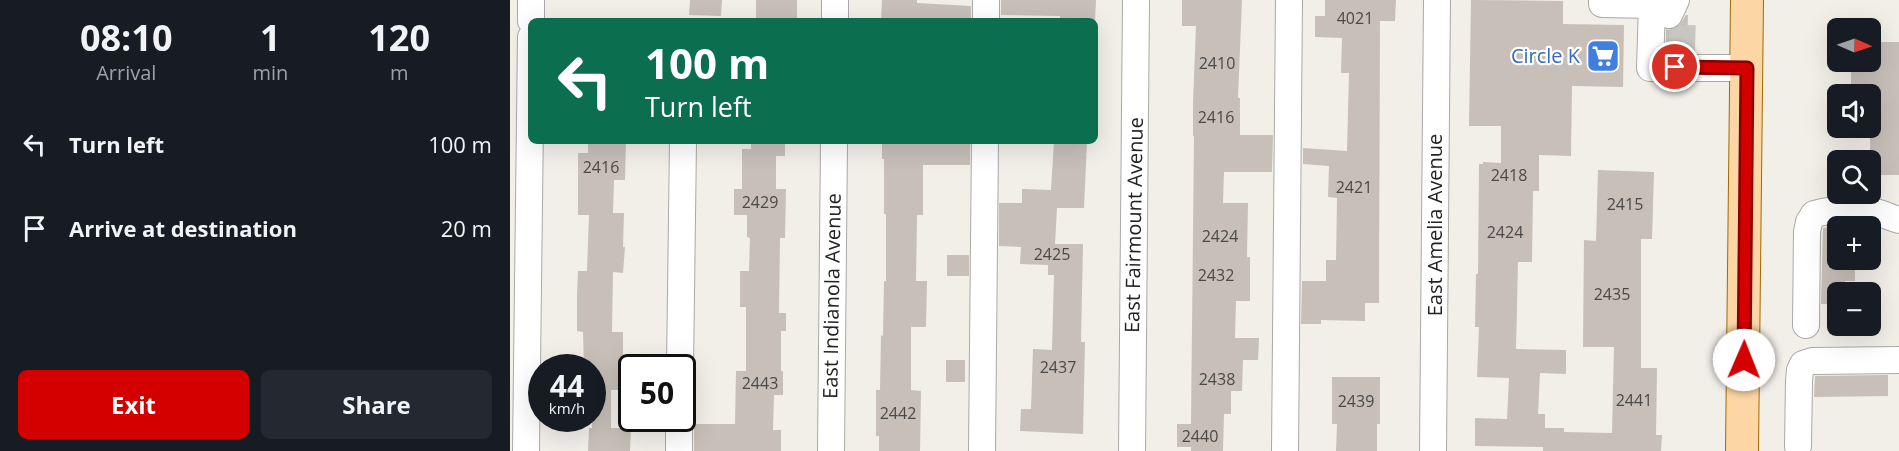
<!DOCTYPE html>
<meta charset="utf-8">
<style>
body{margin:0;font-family:"Open Sans",sans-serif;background:#242831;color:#f1f3f6;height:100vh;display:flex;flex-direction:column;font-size:22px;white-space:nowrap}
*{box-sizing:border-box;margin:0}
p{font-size:20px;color:#9ea1a6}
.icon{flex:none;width:33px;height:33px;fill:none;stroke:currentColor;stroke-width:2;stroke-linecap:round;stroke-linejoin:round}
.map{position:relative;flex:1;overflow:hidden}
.drawer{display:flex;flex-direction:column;background:#171b24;width:510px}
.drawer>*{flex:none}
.guide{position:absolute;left:18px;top:18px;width:570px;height:126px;border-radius:9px;box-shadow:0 6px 24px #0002;background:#0b6e4f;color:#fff;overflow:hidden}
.needle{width:39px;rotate:92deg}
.fabs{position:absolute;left:1317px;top:18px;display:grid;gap:12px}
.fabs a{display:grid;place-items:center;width:54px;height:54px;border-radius:9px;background:#171b24;box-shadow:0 6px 24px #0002;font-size:30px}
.speed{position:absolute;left:18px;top:354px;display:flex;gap:12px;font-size:30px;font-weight:700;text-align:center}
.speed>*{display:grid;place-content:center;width:78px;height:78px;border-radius:50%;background:#171b24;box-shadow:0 6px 24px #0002;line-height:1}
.speed small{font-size:15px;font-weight:400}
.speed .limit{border:3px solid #111;border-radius:9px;background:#fff;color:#111}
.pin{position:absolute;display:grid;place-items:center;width:51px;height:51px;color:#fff;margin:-26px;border:3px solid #fff;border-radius:50%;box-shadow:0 2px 6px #0007}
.me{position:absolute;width:66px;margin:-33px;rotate:1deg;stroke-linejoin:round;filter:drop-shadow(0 0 4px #0008)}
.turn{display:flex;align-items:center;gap:21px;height:126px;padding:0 18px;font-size:27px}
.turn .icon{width:78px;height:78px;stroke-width:2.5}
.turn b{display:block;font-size:42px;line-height:51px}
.eta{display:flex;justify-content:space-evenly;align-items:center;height:102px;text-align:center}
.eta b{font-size:36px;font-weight:700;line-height:42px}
.primary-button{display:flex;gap:12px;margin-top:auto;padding:12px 18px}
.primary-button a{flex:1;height:69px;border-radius:9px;background:#d40000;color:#fff;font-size:24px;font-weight:700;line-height:69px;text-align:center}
.primary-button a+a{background:#242831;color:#f1f3f6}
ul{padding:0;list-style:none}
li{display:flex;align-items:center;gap:18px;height:84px;padding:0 18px}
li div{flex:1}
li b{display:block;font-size:22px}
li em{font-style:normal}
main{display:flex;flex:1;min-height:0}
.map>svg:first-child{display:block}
.building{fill:#c7bfb8}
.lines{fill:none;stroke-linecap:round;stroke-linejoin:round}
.minor-tunnel{stroke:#c8c6c1;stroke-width:26;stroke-dasharray:26 13;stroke-linecap:butt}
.minor-casing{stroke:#a9a9a9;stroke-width:28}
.major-casing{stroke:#a06b00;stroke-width:34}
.minor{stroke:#fff;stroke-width:26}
.major{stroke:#fcd6a4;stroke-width:32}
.route-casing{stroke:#8a0000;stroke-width:15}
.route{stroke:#d40000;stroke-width:10}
.labels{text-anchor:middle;stroke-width:4.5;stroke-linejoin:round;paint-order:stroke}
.number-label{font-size:16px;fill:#4b4948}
.shop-label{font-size:20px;fill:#366cbe;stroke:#fff;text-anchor:end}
.street-label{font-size:20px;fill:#222;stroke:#fff}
</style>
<main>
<section class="drawer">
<div class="eta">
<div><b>08:10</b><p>Arrival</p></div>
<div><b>1</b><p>min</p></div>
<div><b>120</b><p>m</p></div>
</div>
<ul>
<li><svg class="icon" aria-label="left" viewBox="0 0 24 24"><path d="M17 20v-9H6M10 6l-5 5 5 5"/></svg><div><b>Turn left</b></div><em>100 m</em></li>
<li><svg class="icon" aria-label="arrive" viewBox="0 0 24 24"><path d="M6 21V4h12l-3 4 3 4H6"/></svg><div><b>Arrive at destination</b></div><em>20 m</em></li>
</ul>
<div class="primary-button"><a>Exit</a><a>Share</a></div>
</section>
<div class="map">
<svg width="1389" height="451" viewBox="0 0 1389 451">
<rect width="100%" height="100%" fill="#f2efe9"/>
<!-- building -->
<path class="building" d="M180,0h32l-1,16 -32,-1z
M246,0h41v19l-41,-1z
M372,0h35v3l54,3v15h-90z
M491,0h95l-1,21h-35v-5l-59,-1z
M672,0h60l-4,98h2v37h33l-1,37h-48l-1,31h25l-1,54h3v44h-14l-1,37h24l-1,22h-15l-1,31h-11v23h-7l-1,37h-32v-4h-14v-23h14l3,-288h-1v-34l3,-76h-14z
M815,0h71l-1,21h-15l-1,282h-14v18l-44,-1v4h-20l1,-43h24v-21h10l1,-62 -9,-1 1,-31 -26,-2v-16l44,3 2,-78h-8l1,-35 -27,-1v-21h10z
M961,0l92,1v23l61,1 -1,62 -51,-1 -1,70 -32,-1v36h-6l-1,71h-14l-2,87 50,1v24l-26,-1 -2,41h7v14h19v4l48,1 2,-86h-31l1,-107 12,1 2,-71 56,2 -2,67h-11v129h16l-1,67h6l-1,16h-118v-4l-68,-1v-28l32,1 2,-41 -32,-1 2,-50h-4l1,-53h2l1,-110h4v-2l18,1v-37h-32z
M1176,15h2l-1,36h-21v-22l5,1 7,-3z
M1360,42h29v133h-29v-81h-19v-32h19z
M78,141h38l-1,39h-11l-1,33h11l-1,34h2l-2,26 -10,-1 -1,60h11v58h-12v38h20l-1,23h-42l1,-23h3v-60h-8l-1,-36 -6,-1v-35l1,-25h9l2,-56h-11v-62h10z
M241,141h34v15h-9v33h10l-1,49h-5l-1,75h7v18h-5v40h2v24h-9l-1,35h8v21h-87v-27h41l1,-53h10v-64h-6v-36h9l1,-33 -3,-1v-22h-13v-26h8v-40h9z
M372,141h88v24h-47v50h-6l-1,66h11l-1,46h-15v63l10,1 -1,60h-41v-15h-3v-46h4l1,-55 2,1 1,-55h2v-67h-2v-55h-2z
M544,141h33l-3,67h-27l-2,36h28l-2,98h4l-2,92 -63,-3 1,-22h10l2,-60 19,1 2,-75h-6v-10l-28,-1 1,-17 -22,-1v-43h23v-14l29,1z
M1328,225v35h17v21h-10v11h-7v12h-17l2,-76z
M437,255h22v21h-22z
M436,360h19v22h-19z
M1378,375v21l-74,1 1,-21z
M822,377h48v47h-3v27h-41l1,-27h-5z"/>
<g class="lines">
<!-- minor-tunnel -->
<path class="minor-tunnel" d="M1172,51l1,-36"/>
<defs>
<path id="minor" d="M1092,0v4l50,1 -2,63h97
M1159,15l7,-15
M21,21v-21
M325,21v-21
M476,21v-21
M1296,325l1,-93 2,-10 5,-8c20,-5 43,-6 62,-2 8,2 15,6 23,8
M170,368l3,-227
M1288,446l1,-65 1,-11 3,-6 9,-3 87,-1
M16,451l5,-414
M169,451v-33
M321,451l3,-310
M472,451l3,-310
M622,451l4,-451
M775,451l4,-451
M923,451l4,-451"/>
<path id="major" d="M1232,451l5,-451"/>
</defs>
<!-- minor casing -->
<use href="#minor" class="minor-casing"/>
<!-- major casing -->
<use href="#major" class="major-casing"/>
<!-- minor -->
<use href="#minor" class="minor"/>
<!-- major -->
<use href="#major" class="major"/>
</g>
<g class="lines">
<defs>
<path id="route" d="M1165,67l72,1 -3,292"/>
</defs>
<!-- route casing -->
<use href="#route" class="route-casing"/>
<!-- route -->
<use href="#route" class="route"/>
</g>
<!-- icons -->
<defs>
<symbol id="supermarket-square" viewBox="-11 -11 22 22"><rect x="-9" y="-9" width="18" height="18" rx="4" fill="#3f7fe0" stroke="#fff"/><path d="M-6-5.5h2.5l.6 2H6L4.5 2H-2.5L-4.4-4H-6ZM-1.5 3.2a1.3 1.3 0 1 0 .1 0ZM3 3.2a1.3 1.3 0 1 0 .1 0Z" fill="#fff"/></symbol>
</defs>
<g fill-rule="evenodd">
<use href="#supermarket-square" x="1074" y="37" width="38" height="38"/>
</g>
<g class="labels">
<!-- number labels -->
<g class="number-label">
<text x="845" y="24">4021</text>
<text x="707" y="69">2410</text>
<text x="706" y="123">2416</text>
<text x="91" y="173">2416</text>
<text x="999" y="181">2418</text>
<text x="844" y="193">2421</text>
<text x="250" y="208">2429</text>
<text x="1115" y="210">2415</text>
<text x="995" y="238">2424</text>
<text x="710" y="242">2424</text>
<text x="542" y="260">2425</text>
<text x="706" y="281">2432</text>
<text x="1102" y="300">2435</text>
<text x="548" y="373">2437</text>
<text x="707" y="385">2438</text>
<text x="250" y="389">2443</text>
<text x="1124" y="406">2441</text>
<text x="846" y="407">2439</text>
<text x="388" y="419">2442</text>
<text x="690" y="442">2440</text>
</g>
<!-- shop labels -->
<g class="shop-label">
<text x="1070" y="63">Circle K</text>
</g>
<!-- street labels -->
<g class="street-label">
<text transform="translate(624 225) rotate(-89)" y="7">East Fairmount Avenue</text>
<text transform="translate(925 225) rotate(-90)" y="7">East Amelia Avenue</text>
<text transform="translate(322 296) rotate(-89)" y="7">East Indianola Avenue</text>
</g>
</g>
</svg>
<div class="fabs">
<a><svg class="needle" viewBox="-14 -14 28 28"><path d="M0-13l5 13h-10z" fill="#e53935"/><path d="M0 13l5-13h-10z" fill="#9ea1a6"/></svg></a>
<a><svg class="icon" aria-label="sound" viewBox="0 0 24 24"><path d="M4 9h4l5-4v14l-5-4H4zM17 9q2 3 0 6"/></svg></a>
<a><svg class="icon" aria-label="search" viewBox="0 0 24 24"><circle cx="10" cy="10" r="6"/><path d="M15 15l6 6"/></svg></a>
<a>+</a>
<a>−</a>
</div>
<div class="speed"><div>44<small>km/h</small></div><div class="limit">50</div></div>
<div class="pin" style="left:1165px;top:67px;background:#d93025"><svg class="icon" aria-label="arrive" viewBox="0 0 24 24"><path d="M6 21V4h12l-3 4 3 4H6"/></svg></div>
<svg class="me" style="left:1234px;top:360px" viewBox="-20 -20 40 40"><circle r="19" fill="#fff"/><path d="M0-13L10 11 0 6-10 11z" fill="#d40000"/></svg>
<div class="guide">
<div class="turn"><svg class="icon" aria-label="left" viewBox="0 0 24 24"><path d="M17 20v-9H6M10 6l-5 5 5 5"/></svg><div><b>100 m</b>Turn left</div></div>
</div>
</div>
</main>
